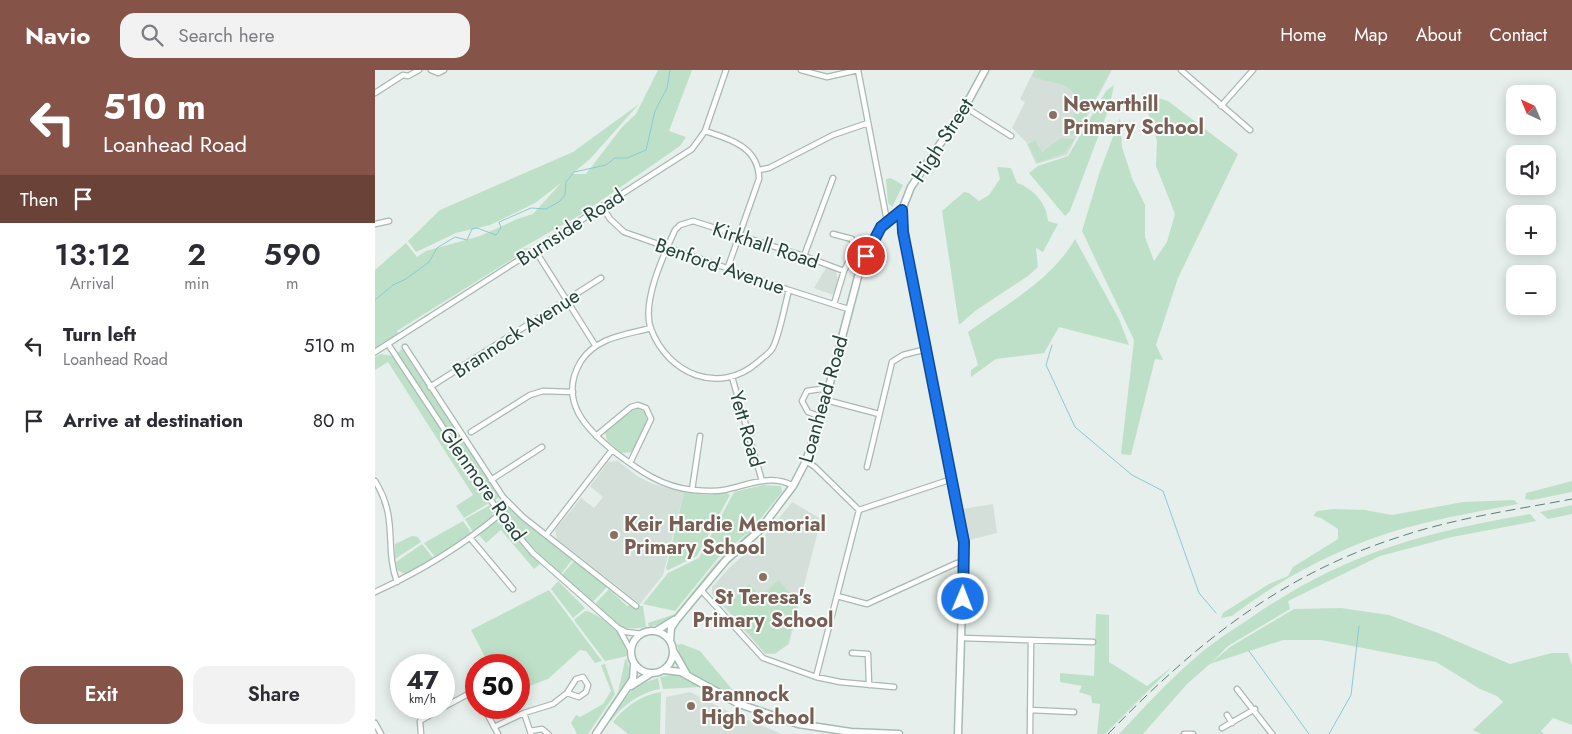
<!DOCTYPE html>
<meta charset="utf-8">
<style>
body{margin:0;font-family:Jost,sans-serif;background:#f2f2f3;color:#2b2b33;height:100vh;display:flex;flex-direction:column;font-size:19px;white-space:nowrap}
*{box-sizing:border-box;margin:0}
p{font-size:16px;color:#7c7c81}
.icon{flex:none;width:28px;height:28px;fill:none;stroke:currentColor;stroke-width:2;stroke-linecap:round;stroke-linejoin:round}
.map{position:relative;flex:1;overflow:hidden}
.panel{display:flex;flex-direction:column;background:#fff;width:375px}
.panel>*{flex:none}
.banner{background:#855347;color:#fff;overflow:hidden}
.needle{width:32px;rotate:316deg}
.tools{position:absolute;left:1131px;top:15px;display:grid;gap:10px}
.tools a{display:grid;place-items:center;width:50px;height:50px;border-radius:10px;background:#fff;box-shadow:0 2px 12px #0003;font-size:25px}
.speed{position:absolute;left:15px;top:584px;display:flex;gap:10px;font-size:25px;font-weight:700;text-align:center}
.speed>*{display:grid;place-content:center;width:65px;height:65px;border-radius:50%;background:#fff;box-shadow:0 2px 12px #0003;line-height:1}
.speed small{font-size:12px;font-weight:400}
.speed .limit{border:8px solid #d22;background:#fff;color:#111}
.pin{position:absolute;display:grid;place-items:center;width:42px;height:42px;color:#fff;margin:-21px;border:2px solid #fff;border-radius:50%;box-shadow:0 1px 5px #0007}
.me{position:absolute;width:55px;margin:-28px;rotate:1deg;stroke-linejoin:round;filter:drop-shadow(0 0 4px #0008)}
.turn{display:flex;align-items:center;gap:18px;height:105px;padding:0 20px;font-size:22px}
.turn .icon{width:65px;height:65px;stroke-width:2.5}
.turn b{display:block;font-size:35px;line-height:42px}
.then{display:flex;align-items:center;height:48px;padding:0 20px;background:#0003;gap:10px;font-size:19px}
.eta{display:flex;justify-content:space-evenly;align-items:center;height:85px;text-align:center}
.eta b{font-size:30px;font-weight:600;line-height:35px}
.primary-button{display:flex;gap:10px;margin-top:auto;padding:10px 20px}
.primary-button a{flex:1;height:58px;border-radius:15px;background:#855347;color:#fff;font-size:20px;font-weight:600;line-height:58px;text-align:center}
.primary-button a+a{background:#f2f2f3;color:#2b2b33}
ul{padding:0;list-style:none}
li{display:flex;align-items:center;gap:15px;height:75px;padding:0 20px}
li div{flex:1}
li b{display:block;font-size:19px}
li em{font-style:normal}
header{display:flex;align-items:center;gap:30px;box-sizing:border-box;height:70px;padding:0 25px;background:#855347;color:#fff}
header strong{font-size:24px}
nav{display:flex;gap:28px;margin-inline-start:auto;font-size:18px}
.search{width:350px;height:45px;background:#f2f2f3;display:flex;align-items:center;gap:12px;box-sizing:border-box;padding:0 18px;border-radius:15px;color:#7c7c81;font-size:19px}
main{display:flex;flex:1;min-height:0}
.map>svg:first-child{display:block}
.built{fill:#d4dfda}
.green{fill:#bfe0c8}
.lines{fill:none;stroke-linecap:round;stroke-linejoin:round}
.stream{stroke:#8ec9d4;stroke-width:1}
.street-casing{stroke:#a8b8b2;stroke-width:7}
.secondary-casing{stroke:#a4bbb3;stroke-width:9}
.street{stroke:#fff;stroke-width:4.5}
.secondary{stroke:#fff;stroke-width:6}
.rail{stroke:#5f7d75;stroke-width:1;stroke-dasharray:10 5;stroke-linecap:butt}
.route-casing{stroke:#114b97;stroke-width:12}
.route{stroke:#1a73e8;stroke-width:9}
.education-dot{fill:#8d6e63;stroke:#f7fbf9;stroke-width:2}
.labels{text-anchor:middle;stroke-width:4;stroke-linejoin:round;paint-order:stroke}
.education-label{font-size:20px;font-weight:bold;fill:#785e54;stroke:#f7fbf9;text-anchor:start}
.street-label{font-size:20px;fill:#24423a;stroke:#f7fbf9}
</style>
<header>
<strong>Navio</strong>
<div class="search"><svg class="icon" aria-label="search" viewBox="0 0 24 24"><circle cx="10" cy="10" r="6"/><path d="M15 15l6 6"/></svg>Search here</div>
<nav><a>Home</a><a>Map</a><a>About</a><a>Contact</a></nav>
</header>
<main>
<section class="panel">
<div class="banner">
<div class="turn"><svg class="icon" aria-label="left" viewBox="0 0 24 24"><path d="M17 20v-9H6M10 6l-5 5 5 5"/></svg><div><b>510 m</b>Loanhead Road</div></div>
<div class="then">Then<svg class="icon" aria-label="arrive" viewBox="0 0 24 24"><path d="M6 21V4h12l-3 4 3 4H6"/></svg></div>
</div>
<div class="eta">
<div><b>13:12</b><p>Arrival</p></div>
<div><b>2</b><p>min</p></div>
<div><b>590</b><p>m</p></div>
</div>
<ul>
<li><svg class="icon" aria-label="left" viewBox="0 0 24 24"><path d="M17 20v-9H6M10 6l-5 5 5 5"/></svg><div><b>Turn left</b><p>Loanhead Road</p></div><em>510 m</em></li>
<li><svg class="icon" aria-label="arrive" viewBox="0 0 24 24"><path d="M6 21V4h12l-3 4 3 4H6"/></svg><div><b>Arrive at destination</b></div><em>80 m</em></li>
</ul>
<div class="primary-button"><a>Exit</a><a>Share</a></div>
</section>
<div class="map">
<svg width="1197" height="664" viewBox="0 0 1197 664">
<rect width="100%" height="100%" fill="#e6efeb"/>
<!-- built -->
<path class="built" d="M659,0h78l-45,85 -31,9 -10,-22 -14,-14 13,-26 -5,-3z
M451,198l10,3 2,9 -5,15 -19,-7z
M243,391l19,15 16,8 31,8 -21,83 -23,29 -83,-65 -2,-9 26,-32 13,10 9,-11 -13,-11 18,-24z
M417,432l29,17 -32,125 -14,10h-10l-53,-60v-7l17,-19 34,-30z
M618,434l4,29 -28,7 -7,-31z
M315,622l43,22 49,20h-117l1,-37z"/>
<!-- green -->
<path class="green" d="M283,0h34l-23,61 17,6 -6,9 -100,69 -60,34 10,-1 -133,83 1,3 -23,15v-79l31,-27 11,14 9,-6 54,-15 37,-17 16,-5 28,-31 -26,20 -45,22 -34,8 -40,19 -8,-11 32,-31 133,-58 66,-48 -49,55 -18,15h14l36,-47 14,-13z
M660,0h76l-35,65 -12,-1 14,-27c-4,-30 -27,-21 -46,-31z
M739,15l-5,23 -39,103 -5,5 -36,-43 9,-7 30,-10 38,-65z
M767,23l26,8 70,53 -60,124 -22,67 7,15 -8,-1 -24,96 -10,-1 13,-114 -52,-109 18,-60 20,-53 2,29 10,31 13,27v32l9,24 13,-19 8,-28 -19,-48 1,-25z
M686,68l14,1 -10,14 -28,10 -9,-19 7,-4 7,12z
M622,97l14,1 6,15c16,5 30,21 31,38l10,3 -15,28 -7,-4 2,19 -10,9 -53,35 -16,14 -17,-114 22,-19 5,1 10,8 10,-6 11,-16z
M516,108l12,7 -11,22 -4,-4 -2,-24z
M700,169l44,80 10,26 -70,-18 -15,26 -48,6 -25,18v-7l7,-5 -10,-33c37,-27 84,-52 107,-93z
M27,279l98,148 -5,3 -98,-147z
M6,284l11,2 97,147 -25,15 -8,-12 17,-11 -85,-133 -13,8v-13z
M261,338l9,4 2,9 -14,31 -11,1 -15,-12 -2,-10z
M1197,411v11l-40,8 -7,-1 1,-6z
M388,415l18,1 1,6 -30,37 -34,29 -43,53 -32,-7 25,-31 31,-15 35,-66z
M309,422l22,3 21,-2 3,2 -33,61 -29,14 -2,-1z
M126,429l21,21 51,39 -13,16c-23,-23 -46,-46 -64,-73z
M1139,430l4,4c-38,7 -76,14 -113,24 -61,17 -123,49 -173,88l-11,2 2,-5 46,-29 19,-8 5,-9 45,-28v-10l-17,-11 -8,-2 4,-5 17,-2 31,1 27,5 71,-13z
M115,435l3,6 -1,5 -19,16 -8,-13z
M1197,435v9l-24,5 -8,-7z
M1155,444l6,7 -84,16 -72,19 -92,45 2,8 -62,37 -17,17 19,-16 64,-38 47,-1 48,7 49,18 72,31 42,-11h16l4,12v60l-19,-7 -12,13 3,3h-63l-8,-4 30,-28 -6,-6 -17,-7 -44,-27 -115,-22h-38l-73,24 -23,20 -44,50h-24c24,-25 48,-52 75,-75 15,-14 34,-26 52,-38 94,-66 172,-88 284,-107z
M390,447l-9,11 -41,39 -41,50 -13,7 -12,3 -1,-4 27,-9 40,-50z
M88,451l9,13 -36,24 -12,-15z
M120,451l9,2 36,41 -6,5 -33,-39 -15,13 -7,-8z
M37,466l6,1 3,5 -26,17v-15z
M47,474l12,15 -29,15 -8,-4 -1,-8z
M199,491l34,25 -16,17 -31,-27z
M403,510l20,22 -10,42 -13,9h-10l-39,-46 23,-23 12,13z
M183,511l27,27 -12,10 -22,-29z
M234,519l18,17 5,-1 5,4 3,-3h3l3,21c-28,5 -29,-4 -50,-21v-3z
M174,520l53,71 -7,2 -9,-12 -6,-1 -32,29 -29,11v-25h-30l-18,-35z
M210,541c11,1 32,17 38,29 2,5 3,11 4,16l-22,5 -31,-41z
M721,544l13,1v47l38,24 25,-19 -67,67h-8l3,-30 -8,-1 -1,-7 -12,-4 3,-6 -22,-4v-9l34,3z
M307,574l18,7 31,37 10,8 -2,4 -51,-29 -7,-11 -4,-15z
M252,589l3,15 -1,7 -30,44 -2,-1 21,-32 7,-32z
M230,594l10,30 -27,40h-11l-6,-11 5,-8 4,2 23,-13 8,-13 -10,-26z
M301,604l25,13 -38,2 -3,-12z
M283,608l2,11c-19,3 -38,17 -49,32l-2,-1 26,-34z
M286,622l-1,42h-32l-15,-12c11,-15 29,-27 48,-30z"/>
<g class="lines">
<!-- stream -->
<path class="stream" d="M0,230l18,-15 13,-6 23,-17 8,-14 18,-11 12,3 5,-11 5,-1 19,7 5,-7 -2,-6 32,-14 15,1 13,-7 6,-7 1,-13 8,-10 32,-7 9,-7h12l19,-8 9,-39 12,-23 3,-18
M677,275l-6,20 29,62 57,48 31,16 36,102 17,20
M874,581l60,83
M954,664l22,-39 8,-69"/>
<defs>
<path id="street" d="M56,0l7,3 6,-3
M426,0l26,7 31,-7
M483,0l29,151
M806,0l69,60
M0,23l28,-18 5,1 11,-6
M846,36l32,-36
M590,37l46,29
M330,61c25,8 54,16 54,48l-31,88
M384,100l10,-2 64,-33 35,-12
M227,136l8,13 14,13 165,58 59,19
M0,154l14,-3
M458,164l19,5 2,11 -10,21
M160,180l60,95
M429,186l29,-78
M414,220c-4,14 -10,48 -17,59 -3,5 -10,9 -14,13 -39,34 -90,12 -107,-33 -10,-26 13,-75 24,-99l5,-5 13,-4 111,35 40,15 -10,33
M276,258c-26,7 -54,9 -70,33 -24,40 6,69 35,92 24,18 46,34 77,37 10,1 21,2 31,0 22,-4 47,-17 69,-4
M13,274l112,170 33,39 85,75 8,4 16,2
M30,277l98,150 20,20 113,89
M0,282l317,-203 13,-18 21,-61
M357,307l30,104
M55,317l171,-109
M451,330l53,14
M446,347l-13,-5 -6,-11 5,-10 21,-3
M96,362l59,-37 13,-4 30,1
M221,366l35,-29 7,-2 8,3 5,11 -21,44
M431,391l9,6 44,43 -43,167
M492,397l25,-105 11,-7 24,-6
M116,410l51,-33
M0,411c24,38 9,65 22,101
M317,420l8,-54
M484,440l93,-31
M171,465l66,-85
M96,469l42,50
M326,520l62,68 53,19 24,5 54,5
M0,522c46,-21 86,-45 125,-78
M462,526l30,8 90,-41
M244,559l12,22
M587,568l131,4
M477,583l16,1 1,31
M862,619l35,45
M69,637l26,-14h6
M109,638l14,26
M655,640l44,2
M149,643l7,21
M852,645l5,8
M0,653l6,11
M119,657l30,-14 29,-9 14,-11 9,-14 7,-2 5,8 -2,7 -7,5 -12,-4
M847,658l33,-19
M155,661l12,-2 6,5
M46,664l-1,-13 22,-13
M655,664l1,-94
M809,664h9"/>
<path id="secondary" d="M256 582a21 21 0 1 1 42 0a21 21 0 1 1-42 0Z
M281,561l18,-11
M295,571l1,-13 6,-9 49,-59 33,-29 34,-45 13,-25 15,-44 39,-148 21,-42 21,-17
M299,582l12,21
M289,600l17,2 58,32 59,20 53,8 48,2
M256,616l19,-12
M221,664l37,-55 1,-15
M583,664l6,-192 -61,-310 -1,-22 9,-23 54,-80 20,-37"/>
</defs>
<!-- street casing -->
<use href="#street" class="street-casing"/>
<!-- secondary casing -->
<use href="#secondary" class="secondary-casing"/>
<!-- street -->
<use href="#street" class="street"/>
<!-- secondary -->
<use href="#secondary" class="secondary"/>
<!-- rail -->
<path class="rail" d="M733,664c86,-89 172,-159 291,-197 56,-19 115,-27 173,-38"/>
</g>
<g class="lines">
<defs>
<path id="route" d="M491,186l15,-29 21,-17 1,22 61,310 -1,57"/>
</defs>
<!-- route casing -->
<use href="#route" class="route-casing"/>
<!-- route -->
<use href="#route" class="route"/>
</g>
<!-- markers -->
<g class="education-dot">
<circle cx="678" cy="45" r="5"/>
<circle cx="239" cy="465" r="5"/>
<circle cx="388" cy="507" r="5"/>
<circle cx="316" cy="636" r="5"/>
</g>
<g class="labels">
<!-- education labels -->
<g class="education-label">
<text x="688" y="41">Newarthill<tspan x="688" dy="23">Primary School</tspan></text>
<text x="249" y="461">Keir Hardie Memorial<tspan x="249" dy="23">Primary School</tspan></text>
<text x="388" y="534" text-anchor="middle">St Teresa's<tspan x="388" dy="23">Primary School</tspan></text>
<text x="326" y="631">Brannock<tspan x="326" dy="23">High School</tspan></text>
</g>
<!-- street labels -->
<g class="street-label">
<text transform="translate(567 70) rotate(-57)" y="7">High Street</text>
<text transform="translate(195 157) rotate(-33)" y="7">Burnside Road</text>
<text transform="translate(391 175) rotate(18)" y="7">Kirkhall Road</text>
<text transform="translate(345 196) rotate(19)" y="7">Benford Avenue</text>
<text transform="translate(141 263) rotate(-33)" y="7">Brannock Avenue</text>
<text transform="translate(448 329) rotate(-74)" y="7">Loanhead Road</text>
<text transform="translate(372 359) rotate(74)" y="7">Yett Road</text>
<text transform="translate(108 414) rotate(55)" y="7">Glenmore Road</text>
</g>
</g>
</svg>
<div class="tools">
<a><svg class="needle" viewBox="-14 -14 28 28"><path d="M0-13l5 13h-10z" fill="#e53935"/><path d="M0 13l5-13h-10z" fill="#7c7c81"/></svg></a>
<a><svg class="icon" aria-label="sound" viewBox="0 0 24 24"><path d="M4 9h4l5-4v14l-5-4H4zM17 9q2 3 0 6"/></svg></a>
<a>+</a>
<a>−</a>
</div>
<div class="speed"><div>47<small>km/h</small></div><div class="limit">50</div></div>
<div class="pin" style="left:491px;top:186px;background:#d93025"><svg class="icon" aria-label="arrive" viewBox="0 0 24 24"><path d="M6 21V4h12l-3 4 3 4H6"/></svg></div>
<svg class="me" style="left:588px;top:529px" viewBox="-20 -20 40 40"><circle r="17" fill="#1a73e8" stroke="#fff" stroke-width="3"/><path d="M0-11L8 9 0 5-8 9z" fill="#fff"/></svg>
</div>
</main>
